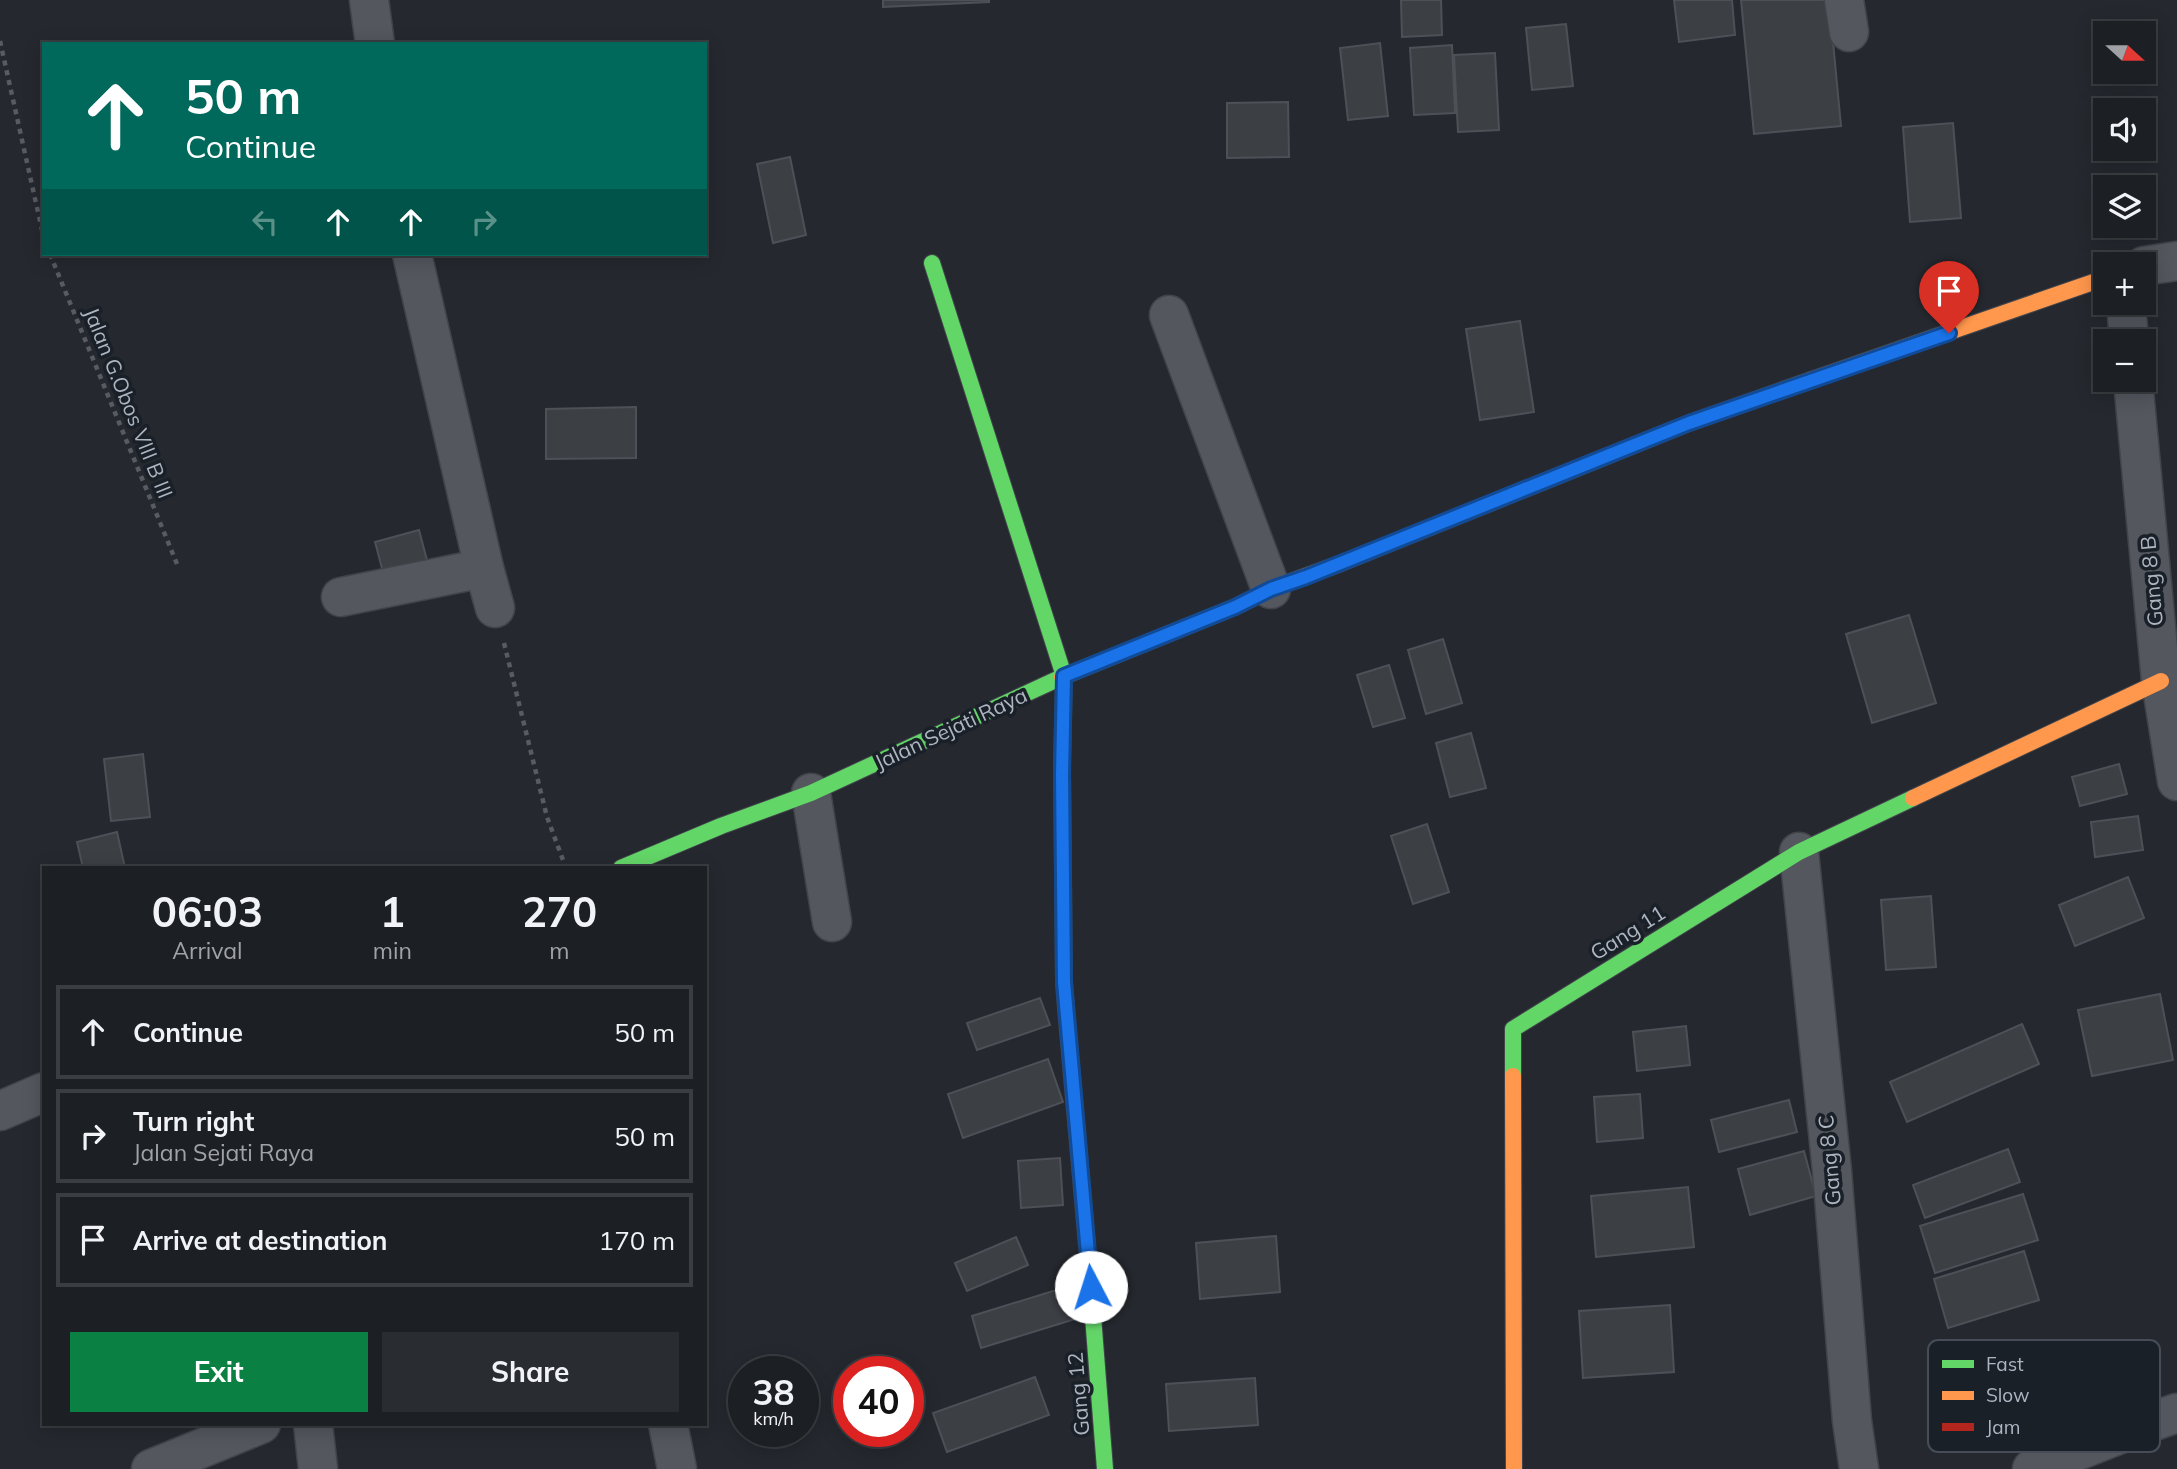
<!DOCTYPE html>
<meta charset="utf-8">
<style>
body{margin:0;font-family:Mulish,sans-serif;background:#292c30;color:#f1f3f6;height:100vh;display:flex;flex-direction:column;font-size:26px;white-space:nowrap}
*{box-sizing:border-box;margin:0}
p{font-size:23px;color:#a0a2a6}
.icon{flex:none;width:38px;height:38px;fill:none;stroke:currentColor;stroke-width:2;stroke-linecap:round;stroke-linejoin:round}
.map{position:relative;flex:1;overflow:hidden}
.details{position:absolute;left:42px;top:866px;width:665px;height:560px;display:flex;flex-direction:column;background:#1c1f23;border-radius:0px;box-shadow:0 4px 18px #0003,0 0 0 2px #3a3d41}
.details>*{flex:none}
.hud{position:absolute;left:42px;top:42px;width:665px;height:214px;border-radius:0px;box-shadow:0 4px 18px #0003,0 0 0 2px #3a3d41;background:#00695c;color:#fff;overflow:hidden}
.needle{width:46px;rotate:111deg}
.buttons{position:absolute;left:2093px;top:21px;display:grid;gap:14px}
.buttons a{display:grid;place-items:center;width:63px;height:63px;border-radius:0px;background:#1c1f23;box-shadow:0 4px 18px #0003,0 0 0 2px #3a3d41;font-size:35px}
.speed{position:absolute;left:728px;top:1356px;display:flex;gap:14px;font-size:35px;font-weight:700;text-align:center}
.speed>*{display:grid;place-content:center;width:91px;height:91px;border-radius:50%;background:#1c1f23;box-shadow:0 4px 18px #0003,0 0 0 2px #3a3d41;line-height:1}
.speed small{font-size:18px;font-weight:400}
.speed .limit{border:10px solid #d22;background:#fff;color:#111}
.pin{position:absolute;display:grid;place-items:center;width:60px;height:60px;color:#fff;margin:-72px -30px;border-radius:50% 50% 50% 0;rotate:-45deg;box-shadow:0 0 7px #0007}
.pin .icon{rotate:45deg}
.me{position:absolute;width:77px;margin:-38px;rotate:355deg;stroke-linejoin:round;filter:drop-shadow(0 0 5px #0008)}
.turn{display:flex;align-items:center;gap:24px;height:147px;padding:0 28px;font-size:32px}
.turn .icon{width:91px;height:91px;stroke-width:2.5}
.turn b{display:block;font-size:49px;line-height:60px}
.lanes{display:flex;align-items:center;height:66px;padding:0 28px;background:#0003;justify-content:center;gap:35px;direction:ltr}
.lanes .off{opacity:.35}
.eta{display:flex;justify-content:space-evenly;align-items:center;height:119px;text-align:center}
.eta b{font-size:42px;font-weight:700;line-height:49px}
.action{display:flex;gap:14px;margin-top:auto;padding:14px 28px}
.action a{flex:1;height:80px;border-radius:0px;background:#0b8043;color:#fff;font-size:28px;font-weight:700;line-height:80px;text-align:center}
.action a+a{background:#292c30;color:#f1f3f6}
ul{padding:0;list-style:none}
li{display:flex;align-items:center;gap:21px;height:94px;margin:0 14px 10px;padding:0 14px;border:4px solid #3a3d41;border-radius:0px}
li div{flex:1}
li b{display:block;font-size:26px}
li em{font-style:normal}
.map>svg:first-child{display:block}
.building{fill:#3c3f44;stroke:#4d5157;stroke-width:2}
.lines{fill:none;stroke-linecap:round;stroke-linejoin:round}
.street-casing{stroke:#414449;stroke-width:41}
.fast-casing{stroke:#42464c;stroke-width:18}
.slow-casing{stroke:#42464c;stroke-width:18}
.jam-casing{stroke:#42464c;stroke-width:18}
.path{stroke:#585c62;stroke-width:4.5;stroke-dasharray:5 5;stroke-linecap:butt}
.street{stroke:#54575e;stroke-width:38}
.fast{stroke:#63d668;stroke-width:16}
.slow{stroke:#ff974d;stroke-width:16}
.jam{stroke:#b3261e;stroke-width:16}
.route-casing{stroke:#114b97;stroke-width:18}
.route{stroke:#1a73e8;stroke-width:12}
.labels{text-anchor:middle;stroke-width:7;stroke-linejoin:round;paint-order:stroke}
.street-label{font-size:21px;fill:#aeb5c1;stroke:#1a2028}
.key{fill:#1a2028;stroke:#464d56;stroke-width:2}
.key-label{font-size:19px;fill:#aeb5c1}
</style>
<div class="map">
<svg width="2177" height="1469" viewBox="0 0 2177 1469">
<rect width="100%" height="100%" fill="#25292f"/>
<!-- building -->
<path class="building" d="M883,0h106v2l-106,5z
M1401,0h40l1,35 -40,2z
M1674,0h58l3,35 -56,7z
M1741,0h88l12,126 -87,8z
M1566,24l7,62 -41,4 -6,-62z
M1380,43l8,73 -40,4 -8,-72z
M1452,45l3,68 -41,2 -4,-67z
M1495,53l4,77 -41,2 -4,-77z
M1288,102l1,55 -62,1v-55z
M1953,123l8,95 -51,4 -7,-95z
M790,157l16,78 -33,8 -16,-79z
M1520,321l14,91 -54,8 -14,-91z
M636,407v51l-90,1v-50z
M419,530l9,34 -44,12 -9,-34z
M1909,615l27,88 -64,20 -26,-89z
M1443,639l19,64 -36,11 -18,-64z
M1389,665l16,53 -32,9 -16,-52z
M1471,733l15,55 -36,9 -14,-54z
M143,754l7,63 -39,4 -7,-62z
M2119,764l8,30 -47,12 -8,-29z
M2138,816l5,34 -48,7 -4,-35z
M1427,824l22,68 -36,12 -22,-68z
M117,832l8,36h-42l-6,-26z
M2128,877l16,41 -69,28 -16,-41z
M1931,896l5,71 -50,3 -5,-70z
M2160,994l13,66 -81,16 -14,-66z
M1040,998l10,27 -73,25 -10,-27z
M2022,1024l17,40 -132,58 -17,-40z
M1686,1026l4,39 -53,6 -4,-39z
M1048,1059l15,43 -100,36 -15,-44z
M1640,1094l3,44 -46,4 -3,-45z
M1789,1100l8,32 -78,20 -8,-32z
M2008,1149l12,33 -95,36 -12,-33z
M1804,1151l12,45 -66,19 -12,-46z
M1060,1158l3,47 -42,3 -3,-47z
M1688,1187l6,60 -98,10 -5,-61z
M2023,1194l15,46 -103,33 -15,-47z
M1276,1236l4,56 -80,7 -4,-56z
M1016,1237l12,28 -61,26 -12,-28z
M2024,1251l15,49 -91,28 -14,-49z
M1066,1287l9,32 -94,29 -9,-32z
M1670,1305l4,67 -91,6 -4,-67z
M1035,1377l14,38 -102,37 -14,-39z
M1255,1378l3,47 -89,6 -3,-47z"/>
<g class="lines">
<defs>
<path id="street" d="M369,0l6,44
M1844,0l5,32
M412,254l72,314 11,40
M2144,266l33,-5
M2126,303l3,38
M1169,315l102,274
M2133,380l28,301 16,100
M341,597l143,-29
M811,793l21,129
M1799,852l33,319 20,250 7,48
M0,1111l44,-19
M313,1424l5,45
M668,1424l9,45
M151,1469l110,-45
M2032,1469l116,-46 29,-10"/>
<path id="fast" d="M932,263l132,413 -2,87
M1339,564l350,-141 122,-43
M621,868l100,-42 90,-33 251,-116
M1513,1076v-47l286,-177 114,-54
M1091,1291l14,178"/>
<path id="slow" d="M1811,380l294,-102
M1062,677l173,-70 36,-18 68,-25
M1913,798l248,-117
M1066,1009l25,282
M1513,1076l1,393"/>
<path id="jam" d="M1062,763l2,219 2,27"/>
</defs>
<!-- street casing -->
<use href="#street" class="street-casing"/>
<!-- fast casing -->
<use href="#fast" class="fast-casing"/>
<!-- slow casing -->
<use href="#slow" class="slow-casing"/>
<!-- jam casing -->
<use href="#jam" class="jam-casing"/>
<!-- path -->
<path class="path" d="M0,41l44,198
M50,254l127,310
M504,643l43,174 19,51"/>
<!-- street -->
<use href="#street" class="street"/>
<!-- fast -->
<use href="#fast" class="fast"/>
<!-- slow -->
<use href="#slow" class="slow"/>
<!-- jam -->
<use href="#jam" class="jam"/>
</g>
<g class="lines">
<defs>
<path id="route" d="M1091,1287l-27,-305 -2,-207 2,-99 171,-69 36,-18 35,-12 383,-154 260,-90"/>
</defs>
<!-- route casing -->
<use href="#route" class="route-casing"/>
<!-- route -->
<use href="#route" class="route"/>
</g>
<g class="labels">
<!-- street labels -->
<g class="street-label">
<text transform="translate(128 403) rotate(68)" y="7">Jalan G.Obos VIII B III</text>
<text transform="translate(2152 581) rotate(-95)" y="7">Gang 8 B</text>
<text transform="translate(951 729) rotate(-25)" y="7">Jalan Sejati Raya</text>
<text transform="translate(1628 933) rotate(-32)" y="7">Gang 11</text>
<text transform="translate(1830 1160) rotate(-95)" y="7">Gang 8 C</text>
<text transform="translate(1079 1394) rotate(-95)" y="7">Gang 12</text>
</g>
</g>
<!-- legend -->
<rect x="1928" y="1340" width="232" height="112" rx="10" class="key"/>
<rect x="1942" y="1360" width="32" height="8" fill="#63d668"/>
<rect x="1942" y="1391" width="32" height="9" fill="#ff974d"/>
<rect x="1942" y="1423" width="32" height="8" fill="#b3261e"/>
<g class="key-label">
<text x="1986" y="1371">Fast</text>
<text x="1986" y="1402">Slow</text>
<text x="1986" y="1434">Jam</text>
</g>
</svg>
<div class="buttons">
<a><svg class="needle" viewBox="-14 -14 28 28"><path d="M0-13l5 13h-10z" fill="#e53935"/><path d="M0 13l5-13h-10z" fill="#a0a2a6"/></svg></a>
<a><svg class="icon" aria-label="sound" viewBox="0 0 24 24"><path d="M4 9h4l5-4v14l-5-4H4zM17 9q2 3 0 6"/></svg></a>
<a><svg class="icon" aria-label="layers" viewBox="0 0 24 24"><path d="M12 4l9 5-9 5-9-5zM3 14l9 5 9-5"/></svg></a>
<a>+</a>
<a>−</a>
</div>
<div class="speed"><div>38<small>km/h</small></div><div class="limit">40</div></div>
<div class="pin" style="left:1949px;top:333px;background:#d93025"><svg class="icon" aria-label="arrive" viewBox="0 0 24 24"><path d="M6 21V4h12l-3 4 3 4H6"/></svg></div>
<svg class="me" style="left:1091px;top:1287px" viewBox="-20 -20 40 40"><circle r="19" fill="#fff"/><path d="M0-13L10 11 0 6-10 11z" fill="#1a73e8"/></svg>
<div class="hud">
<div class="turn"><svg class="icon" aria-label="ahead" viewBox="0 0 24 24"><path d="M12 20V5M6 11l6-6 6 6"/></svg><div><b>50 m</b>Continue</div></div>
<div class="lanes"><svg class="icon off" aria-label="left" viewBox="0 0 24 24"><path d="M17 20v-9H6M10 6l-5 5 5 5"/></svg><svg class="icon" aria-label="ahead" viewBox="0 0 24 24"><path d="M12 20V5M6 11l6-6 6 6"/></svg><svg class="icon" aria-label="ahead" viewBox="0 0 24 24"><path d="M12 20V5M6 11l6-6 6 6"/></svg><svg class="icon off" aria-label="right" viewBox="0 0 24 24"><path d="M7 20v-9h11M14 6l5 5-5 5"/></svg></div>
</div>
<section class="details">
<div class="eta">
<div><b>06:03</b><p>Arrival</p></div>
<div><b>1</b><p>min</p></div>
<div><b>270</b><p>m</p></div>
</div>
<ul>
<li><svg class="icon" aria-label="ahead" viewBox="0 0 24 24"><path d="M12 20V5M6 11l6-6 6 6"/></svg><div><b>Continue</b></div><em>50 m</em></li>
<li><svg class="icon" aria-label="right" viewBox="0 0 24 24"><path d="M7 20v-9h11M14 6l5 5-5 5"/></svg><div><b>Turn right</b><p>Jalan Sejati Raya</p></div><em>50 m</em></li>
<li><svg class="icon" aria-label="arrive" viewBox="0 0 24 24"><path d="M6 21V4h12l-3 4 3 4H6"/></svg><div><b>Arrive at destination</b></div><em>170 m</em></li>
</ul>
<div class="action"><a>Exit</a><a>Share</a></div>
</section>
</div>
